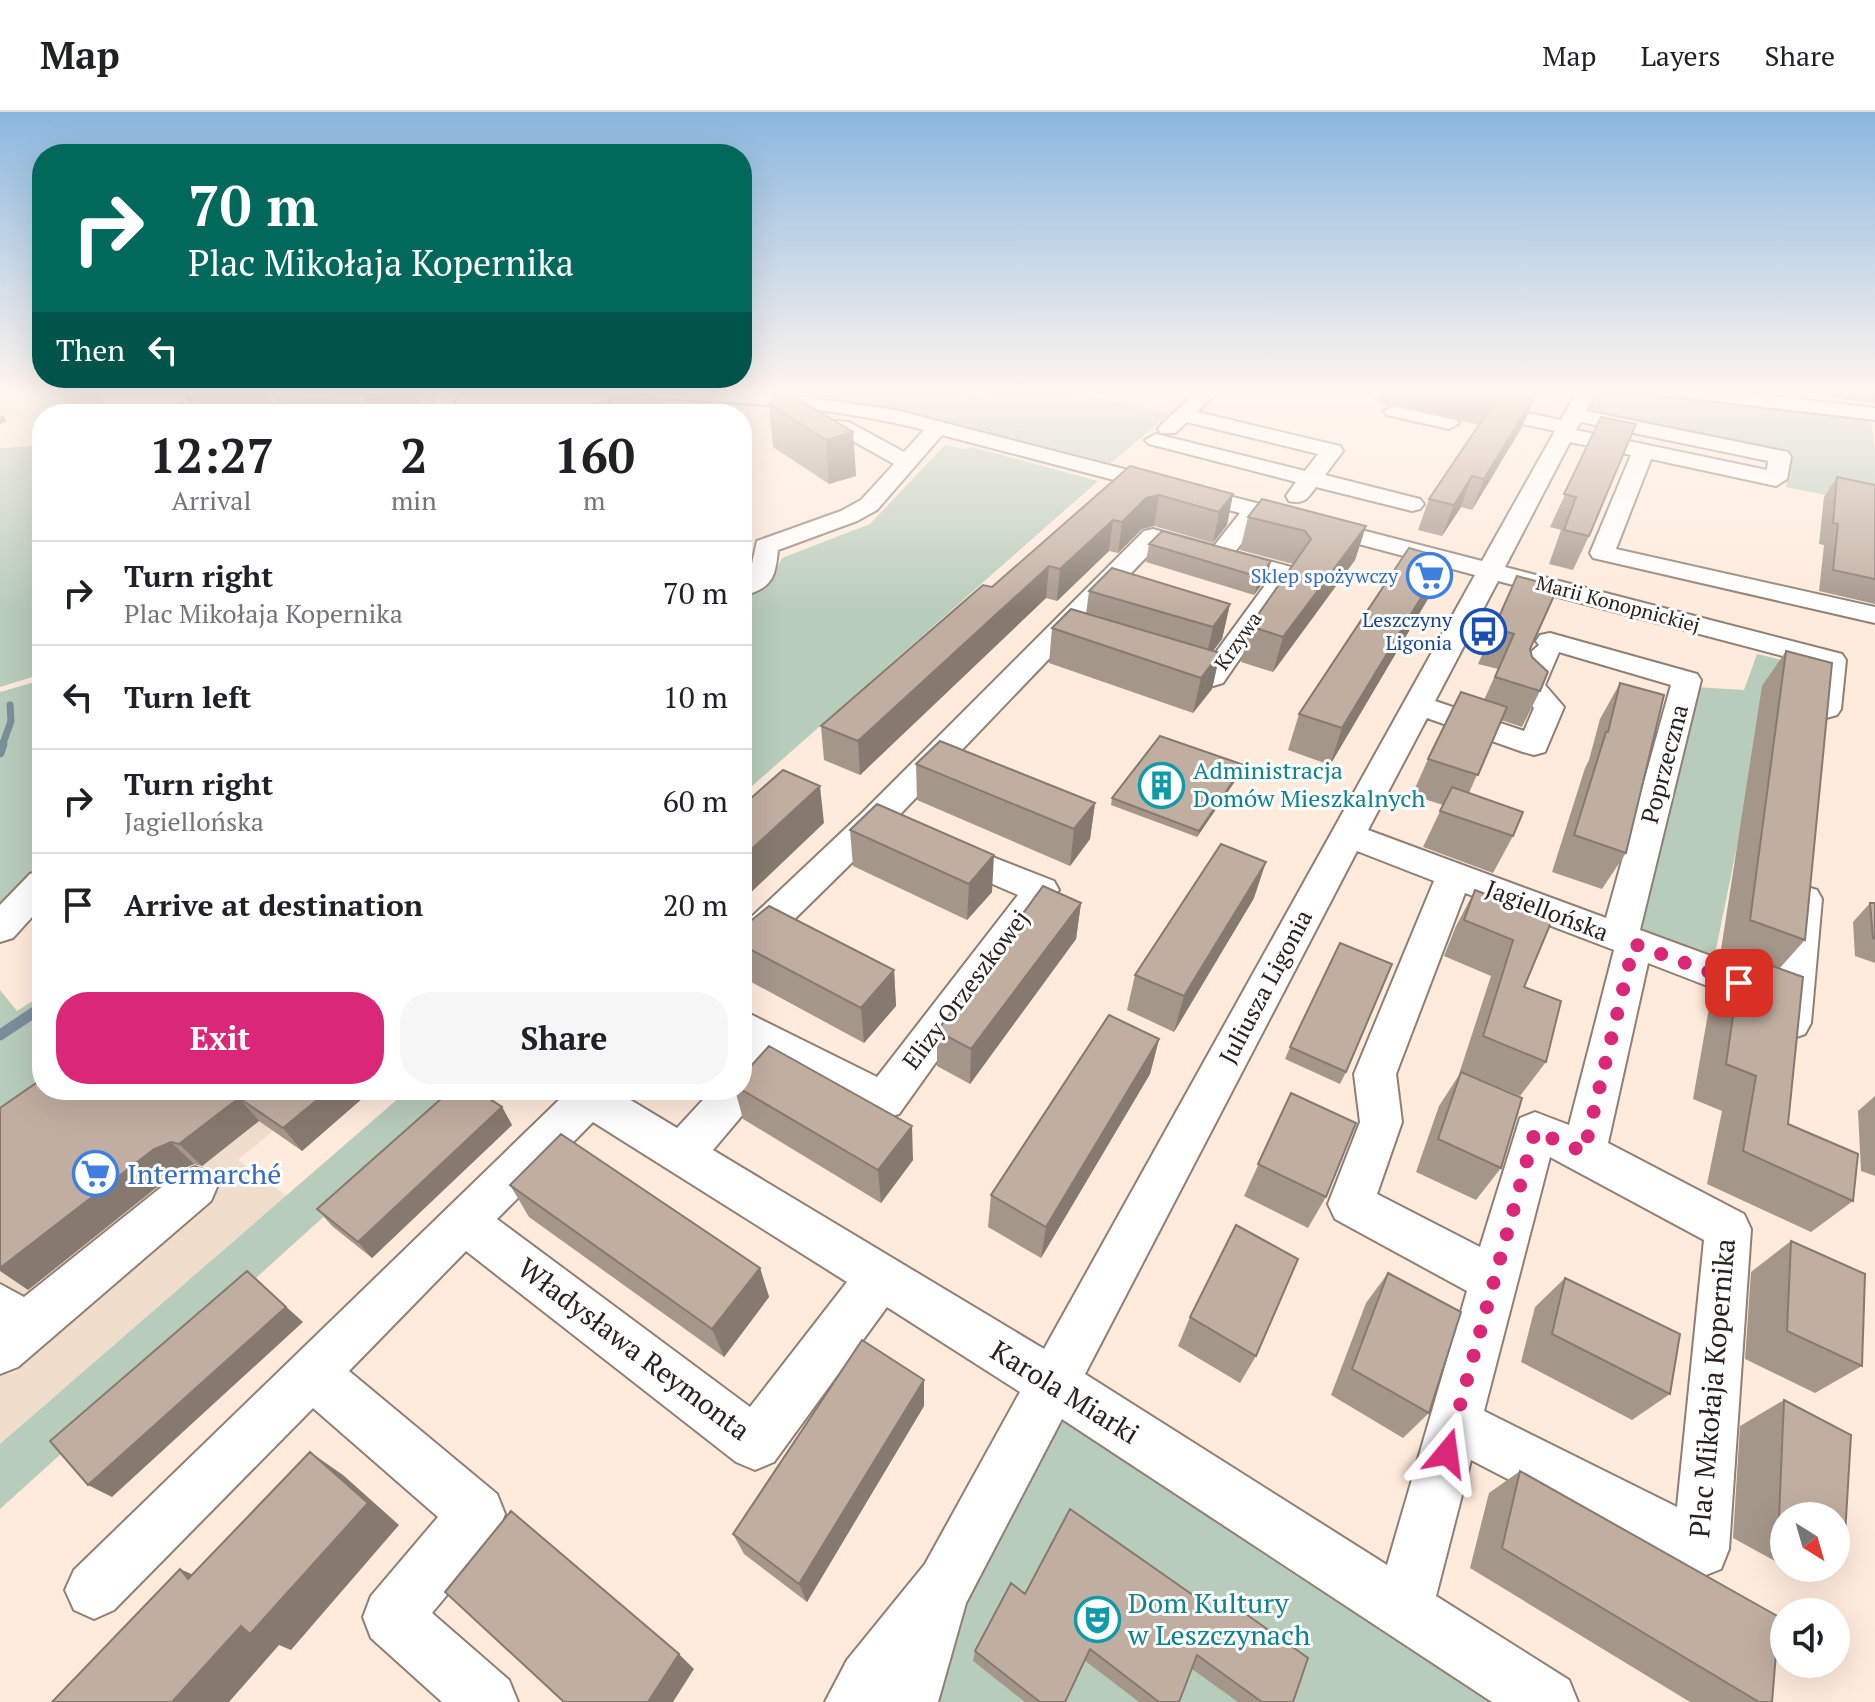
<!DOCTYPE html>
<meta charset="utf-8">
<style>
body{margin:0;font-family:"PT Serif",serif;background:#f6f6f6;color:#202124;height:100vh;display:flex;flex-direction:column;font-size:30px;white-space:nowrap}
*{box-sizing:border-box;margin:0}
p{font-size:26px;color:#757577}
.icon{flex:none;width:44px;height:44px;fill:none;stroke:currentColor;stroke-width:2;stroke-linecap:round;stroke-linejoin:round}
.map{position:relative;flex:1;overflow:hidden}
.sheet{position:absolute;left:32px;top:292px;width:720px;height:696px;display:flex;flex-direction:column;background:#fff;border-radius:32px;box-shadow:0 8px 32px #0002}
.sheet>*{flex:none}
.hud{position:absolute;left:32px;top:32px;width:720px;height:244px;border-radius:32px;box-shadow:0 8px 32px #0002;background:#00695c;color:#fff;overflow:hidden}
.needle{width:52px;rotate:143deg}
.fabs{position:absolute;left:1770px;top:1390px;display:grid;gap:16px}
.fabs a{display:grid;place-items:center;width:80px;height:80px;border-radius:50%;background:#fff;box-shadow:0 8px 32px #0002;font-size:40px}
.pin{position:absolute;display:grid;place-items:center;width:68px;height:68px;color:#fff;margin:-34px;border-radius:16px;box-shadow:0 4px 12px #0006}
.me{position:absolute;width:88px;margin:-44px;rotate:16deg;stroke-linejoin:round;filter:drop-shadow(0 0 6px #0008)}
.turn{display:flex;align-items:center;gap:28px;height:168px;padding:0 24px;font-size:36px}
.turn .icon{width:104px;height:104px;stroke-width:2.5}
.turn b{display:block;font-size:56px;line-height:68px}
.then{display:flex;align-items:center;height:76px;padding:0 24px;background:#0003;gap:16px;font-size:30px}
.eta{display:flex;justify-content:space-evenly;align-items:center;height:136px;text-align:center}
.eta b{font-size:48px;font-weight:600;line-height:56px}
.primary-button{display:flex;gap:16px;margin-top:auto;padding:16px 24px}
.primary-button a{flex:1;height:92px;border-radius:32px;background:#db2777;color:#fff;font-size:32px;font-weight:600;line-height:92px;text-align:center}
.primary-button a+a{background:#f6f6f6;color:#202124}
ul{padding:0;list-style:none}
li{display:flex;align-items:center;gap:24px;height:104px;padding:0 24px;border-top:2px solid #e0e0e0}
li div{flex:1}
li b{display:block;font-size:30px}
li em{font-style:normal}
header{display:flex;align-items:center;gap:48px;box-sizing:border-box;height:112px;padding:0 40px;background:#fff;border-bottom:2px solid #e0e0e0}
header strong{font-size:38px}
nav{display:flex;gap:44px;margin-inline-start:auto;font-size:28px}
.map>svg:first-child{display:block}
.commercial{fill:#efdecc}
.industrial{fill:#eedfcc}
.green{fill:#b8ccbb}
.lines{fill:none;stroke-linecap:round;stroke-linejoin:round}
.stream-far2{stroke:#7a8e9a;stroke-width:7}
.stream-far1{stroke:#7a8e9a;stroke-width:9}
.stream{stroke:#7a8e9a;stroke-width:11}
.minor-casing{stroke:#907f72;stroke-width:4}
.minor{fill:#fff;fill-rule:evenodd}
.wall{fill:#a5968a}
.shaded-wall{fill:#867a70}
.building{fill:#c0aea0;stroke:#867a70;stroke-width:2}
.route{stroke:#db2777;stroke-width:14;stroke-dasharray:0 25.2}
.labels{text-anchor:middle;stroke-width:6;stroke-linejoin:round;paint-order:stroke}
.far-shop-label{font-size:20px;fill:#366cbe;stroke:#fff;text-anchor:end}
.far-street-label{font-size:20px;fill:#29221c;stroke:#fff}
.far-transit-label{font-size:20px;fill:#164399;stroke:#fff;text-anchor:end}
.street-label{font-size:24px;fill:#29221c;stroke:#fff}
.culture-label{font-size:24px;fill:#0d838f;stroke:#fff;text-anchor:start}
.near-shop-label{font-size:28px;fill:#366cbe;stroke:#fff;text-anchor:start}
.near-street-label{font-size:28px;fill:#29221c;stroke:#fff}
.near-culture-label{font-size:28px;fill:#0d838f;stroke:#fff;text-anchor:start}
</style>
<header>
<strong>Map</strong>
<nav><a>Map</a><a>Layers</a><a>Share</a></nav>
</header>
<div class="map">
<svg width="1875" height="1590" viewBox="0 0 1875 1590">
<rect width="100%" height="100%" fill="#feebdc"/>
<!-- commercial -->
<path class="commercial" d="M322,978l-84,70 49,36 -287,248v-314z"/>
<!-- industrial -->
<path class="industrial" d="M0,277h113l-34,25h-37v5l-15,2 -27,-4z"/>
<!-- green -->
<path class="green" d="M712,277h224l57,9 -11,-9h73l114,25 -58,49 -208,-53 -116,-17z
M1598,277h50l222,29 5,31v56l-89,-18 5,-29 -205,-43z
M272,283l1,-1 125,9 -45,11h-66z
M945,333l20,4 7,-2 126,34 -356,314v-201l30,-16 10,-20 88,-34z
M42,334v228l-42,13v-239z
M1757,542l67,16 -54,14 -57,280 -80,-34 62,-243 49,3z
M42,568v187l-42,46v-221z
M0,878l17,21 25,-16v95l-42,40z
M408,978h56l-464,419v-65z
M1060,1305l452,285h-586l23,-50 38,-98z"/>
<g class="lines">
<!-- stream-far2 -->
<path class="stream-far2" d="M2,634l9,-25 -1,-16"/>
<!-- stream-far1 -->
<path class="stream-far1" d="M0,641l3,-9"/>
<!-- stream -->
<path class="stream" d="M0,923l42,-28"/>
<defs>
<path id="minor" d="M208,277h24l-43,25h-26z
M442,277h22l-11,13 11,12h-21l-10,-11 1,-7z
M598,277h99l86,5 112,16 587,151 73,-130 -83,-18 -3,-4 3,-4 7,-2 82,17 17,-31h20l-12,22 202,41 3,5 -4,22 -11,7 -125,-27 -35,90 259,58v16l-282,-65 -3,-5 41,-98 -61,-13 -65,125 337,87 4,6 -5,49 -4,6 -11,3 -11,-3 -4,-6 6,-44 -319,-84 -63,120 89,30 10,-23 -18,-22 15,-34 8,-7 -3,-4 4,-6 10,-2 147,41 4,6 -61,250 136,50 10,-81 5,-9 13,-4 13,4 5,9 -11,124 -6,11 -14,5 -14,-5 -6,-11 2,-16 -5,1 -14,-4 -106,-41 -40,180 136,71 7,15 -22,320 -8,20 -20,8 -20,-8 -210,-109 -35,136 133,84 9,22h-86l-430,-283 -96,184 -28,99h-113l22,-42 78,-96 95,-172 -133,-85 -113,155 -19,8 -19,-8 -270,-211 -117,120 148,123 8,20 -8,20 -65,79 77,67 9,22h-76l-71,-64 -8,-21 8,-21 67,-79 -125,-109 -199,202 -20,9 -20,-9 -9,-20 9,-20 487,-472 -4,-8h57l63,38 35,-38h30v-33l7,-8 -7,-4v-35l135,67 141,-182 -81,-35 -5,-8 5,-8 12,-4 105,41 5,9 -160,224 -15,5 -15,-5 -86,-47 -70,83 331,199 431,-774 -214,-57 -26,34 60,16 4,5 -76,110 -10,3 -50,-15 -4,-6 4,-6 10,-2 33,9 65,-89 -113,-32 -272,284 -131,129 -13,4v-36l120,-113 282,-282 9,-2 61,17 26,-33 -298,-78 -65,75 -20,11 -79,29c-3,29 -6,38 -36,46v-18l8,-5 7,-32 84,-30 20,-11 33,-36 -57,-32 -30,-5 -3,-4 3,-4 42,3 55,30 20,-22c-102,-27 -211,-28 -316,-35zM1581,310l187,39 -1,9 -191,-40zM1559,540l112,33 -65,233 -238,-88 59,-112 96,34 11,3 11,-3 19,-45 -19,-22zM1357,739l77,30 -80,193 6,48 -32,82 7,15 132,72 -80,274 -302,-191zM1465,781l149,57 -45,175 -34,-13 -15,6 -40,129 -103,-53 25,-72 -6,-48zM593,1010l254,160 -97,125 -253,-188zM1550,1045l154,83 -27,267 -193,-96z
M1199,277h21l-23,23 143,34 3,5 -18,24 95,24 4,5 -4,5 -8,2 -96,-24c-8,11 -12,18 -27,14l-3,-5 10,-14 -147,-38 -4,-4 11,-6 149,37 13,-17 -131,-32 -12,11h-14l-3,-4 3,-4z
M1362,277h42l32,6 3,4 -10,6 -57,-10z
M1653,277h57l165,19v12l-212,-25z
M1394,293l62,14 3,4 -10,6 -62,-14 -3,-4z
M42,758v36l-29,32 -13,4v-37l30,-31z
M195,1055l16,6 6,14 -6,14 -193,166 -18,7v-90l24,13 155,-124z"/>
</defs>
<!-- minor casing -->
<use href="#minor" class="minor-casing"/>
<!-- minor -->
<use href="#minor" class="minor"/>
</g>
<!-- wall -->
<path class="wall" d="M181,277h78l12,15 17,10h-94z
M361,277h43l19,25h-52z
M1382,277h156l-16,38 -50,83 -11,-3 -19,29 -24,-6 11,-31 50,-74 -101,-22z
M1824,277h51v14l-47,-6z
M769,292l84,28 3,44 -27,8 -56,-37z
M589,294l89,8h-87z
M1601,305l-12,119 -16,34 -24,-6 12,-34 -11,-3z
M1130,354l103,28 -6,31 -14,18 -59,-17 -12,3 -24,24 -9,-2 -52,50 -11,-3 -186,177 -36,-15 -3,-34 171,-139z
M1837,365l38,8v119l-56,-13 5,-46 -5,-1 5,-47z
M1248,405l118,9 -11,34 -82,112 -32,-10 9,-36 43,-62 -53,-14z
M1149,432l122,17 -5,18 -12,16 -108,-33z
M1517,464l13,73 10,42 -18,36 -21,-7 -32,73 44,43 -20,37 -70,-26 20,-42 -31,-10 16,-36 56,-59 14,-31 -20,-5z
M1089,479l141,13 -8,35 -9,12 7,2 -8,36 -19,24 -144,-50 3,-35 34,-14z
M1432,480l-102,173 -42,-15 11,-36z
M1786,539l19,289 -26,29 9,155 65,77 -42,31 -104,-48 15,-73 -29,-12 19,-108 24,-29 -16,-6 42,-270z
M1620,571l6,170 -24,36 -50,-17 33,-104 4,-8 11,-41z
M916,652l179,39 -5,36 -20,27 -153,-66z
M1244,653l-2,6 -45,66 -86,-32 1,-7z
M850,718l142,62 -25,28 -114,-54z
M1475,778l77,30 -28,67 22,75 -26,34 -60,-25 31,-95 -47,-20 12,-30z
M1254,786l-80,134 -47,-22 8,-35z
M1081,791l-5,36 -106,145 -33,-18v-35z
M1870,791h5v60l-20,-7 -2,-34z
M742,816l152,42 2,36 -32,37 -122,-66z
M1159,927l-9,35 -109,184 -53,-31 3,-32z
M1290,935l56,25 -6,12 -55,-25z
M1461,960l40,96 -25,32 -60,-28 23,-66z
M42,978h330l-70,61 -43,-30 -57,45 -8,-2 -17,7 -149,119z
M735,978h7l171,70 -32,43 -138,-84z
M1291,981l35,104 -18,31 -64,-32z
M1875,984v80l-14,-5 -3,-60z
M502,995l10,18 -140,133 -40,-32 -15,-17z
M510,1073l250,83 9,29 -45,60 -195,-140z
M1791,1129l71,125 -47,27 -70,-34 6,-87z
M1388,1161l41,140 -26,25 -72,-43 35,-92z
M1565,1166l105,116 -38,26 -111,-58 14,-55z
M1190,1205l66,39 -16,27 -62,-37z
M1784,1288l67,35 -7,117 -8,3v-39h-52v50l-51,-28 7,-112z
M924,1294l-117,196 -63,-48 -11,-20z
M1520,1359l252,231h-82l-220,-134 19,-75z
M1787,1456h13l-8,3z
M1025,1482l190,17 11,-11 67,102h-55l-46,-33 -13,33h-40l-55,-42 -19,42h-40l-52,-41 2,-10z"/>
<!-- shaded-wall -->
<path class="shaded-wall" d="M1533,287l-11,28 -50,83 12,-31z
M419,292l4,10h-33l-1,-3z
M3,303l4,6 -7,3v-7z
M853,320l3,44 -27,8 -3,-44z
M1472,364l-11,31 -19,29 12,-31z
M1233,382l-6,31 -14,18 6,-31z
M1159,383l-5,31 -12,3 -24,24 4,-31 24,-24z
M1113,408l-4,31 -52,50 3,-32z
M1366,414l-11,34 -82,112 10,-35z
M742,423l6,34 -6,2z
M1445,446l-13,34 -102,173 12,-37z
M1271,449l-5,18 -12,16 5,-18z
M1049,454l-3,32 -186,177 -2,-34z
M1230,492l-8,35 -17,23 8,-35z
M1220,541l-8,36 -19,24 8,-35z
M1244,653l-2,6 -45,66 2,-6z
M820,674l4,37 -82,78v-43z
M1095,691l-5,36 -20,27 4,-37z
M994,743l-2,37 -25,28 2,-36z
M1266,750l-12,36 -80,134 10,-36z
M1081,791l-5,36 -106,145 1,-35z
M894,858l2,36 -32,37 -3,-35z
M1159,927l-9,35 -109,184 5,-31z
M329,978h43l-70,61 -19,-23z
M239,986l20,23 -57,45 -23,-22z
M502,995l10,18 -140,133 -14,-16z
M912,1014l1,34 -32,43 -3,-33z
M171,1030l23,22 -17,7 -149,119 -28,-19v-3l154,-119z
M760,1156l9,29 -45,60 -12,-28z
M247,1159l56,51 -191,175 -24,-12z
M924,1268v26l-117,196 -8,-18z
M310,1340l33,23 56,50 -108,125 -12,-5 -50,57h-57z
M180,1457l43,19 -35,-9z
M679,1542l15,15 -21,33h-25z"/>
<!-- building -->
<path class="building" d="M62,277h32l15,25h-37l-12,-24z
M182,277h77l12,15 7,-2 10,12h-89z
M367,277h37l15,15 -30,7z
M780,277h1l72,43 -27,8 -57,-36z
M1453,277h27l53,10 -49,80 -12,-3 -18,29 -25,-6 68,-101z
M646,279l32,23h-79l-10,-8z
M1601,305l35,7 -47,112 -25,-6 12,-33 -12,-3z
M1130,354l103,28 -14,18 -60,-17 -13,3 -24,24 -9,-2 -53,49 -11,-3 -191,175 -37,-15 162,-141 9,2z
M1837,365l38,8v94l-42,-9 5,-46 -5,-1z
M1262,387l104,27 -83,111 -33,-11 61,-87 -6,-8 -57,-14z
M1162,419l109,30 -12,16 -110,-33z
M1409,436l36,10 -103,170 -43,-14z
M1112,456l118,36 -17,23 -124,-36z
M1517,464l41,11 -28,62 2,8 16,15 -8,19 -45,-14 19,-43 -20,-6z
M1071,497l149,44 -19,25 -149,-50z
M1786,539l46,12 -27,277 -55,-20z
M1620,571l44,12 -38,158 -52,-18 32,-103h2z
M1461,580l46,15 -29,68 -50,-16z
M1160,624l84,29 -45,66 -87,-33z
M940,629l155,62 -21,26 -158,-65z
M783,658l37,16 -78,72v-52z
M1452,675l71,25 -10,24 -73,-25z
M877,692l117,51 -25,29 -119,-54z
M1221,732l45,18 -82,134 -49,-21z
M1043,774l38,17 -110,146 -34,-18z
M1475,778l77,30 -28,67 37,14 -15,61 -63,-26 30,-96 -49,-20z
M1870,791h5v36l-2,-1z
M769,794l125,64 -33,38 -119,-63v-17z
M1340,831l52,21 -46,108 -56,-25z
M1742,843l61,22 -15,147 70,30 -5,47 -110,-50 13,-75 -30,-12z
M1109,903l50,24 -113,188 -55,-32z
M769,934l143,80 -34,44 -136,-80v-14z
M1461,960l61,26 -21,70 -63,-29z
M42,967v11h287l-46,38 -44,-30 -60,46 -8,-2 -17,7 -154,119v-160z
M451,978h25l26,17 -144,135 -41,-33z
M1291,981l65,30 -30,74 -68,-33z
M561,1022l199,134 -48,61 -202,-144z
M1236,1113l62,34 -42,97 -66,-39z
M1791,1129l74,33 -3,92 -75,-35z
M247,1159l39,36 -198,178 -38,-44z
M1388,1161l73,39 -32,101 -77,-44z
M1565,1166l115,56 -10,60 -118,-60z
M862,1228l62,40 -125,204 -66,-50z
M1784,1288l67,35 -7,117 -8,-4v-32h-52v4l-5,-3z
M310,1340l58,51 -118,131 -9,-8 -69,76h-120l128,-133 8,10z
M1520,1359l259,146 -7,85h-13l-257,-154z
M1070,1397l150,105 6,-14 82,58 -15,44h-31l-65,-47 -18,47h-20l-69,-53 -25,53h-25l-65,-51 36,-68 14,11z
M511,1399l168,143 -31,48h-84l-119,-110z"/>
<!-- sky -->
<linearGradient id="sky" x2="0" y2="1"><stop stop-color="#8ab7de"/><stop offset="0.56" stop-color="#fff6ef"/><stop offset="1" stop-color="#fff6ef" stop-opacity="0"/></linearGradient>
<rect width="1875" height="499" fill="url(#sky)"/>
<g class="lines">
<!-- route -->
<path class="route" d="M1447,1341l88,-322 49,21 50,-208 105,39"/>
</g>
<!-- icons -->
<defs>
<symbol id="supermarket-ring" viewBox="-11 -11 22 22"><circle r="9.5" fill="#fff" stroke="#3f7fe0" stroke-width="1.5"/><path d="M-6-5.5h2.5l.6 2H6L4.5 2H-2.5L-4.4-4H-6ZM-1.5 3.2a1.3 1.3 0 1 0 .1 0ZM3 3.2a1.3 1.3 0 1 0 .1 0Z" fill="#3f7fe0"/></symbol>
<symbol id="bus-ring" viewBox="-11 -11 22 22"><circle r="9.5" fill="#fff" stroke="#1a4fb4" stroke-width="1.5"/><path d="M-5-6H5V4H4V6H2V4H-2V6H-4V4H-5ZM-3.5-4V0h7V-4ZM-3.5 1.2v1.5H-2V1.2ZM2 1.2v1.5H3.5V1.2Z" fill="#1a4fb4"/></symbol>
<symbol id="building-ring" viewBox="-11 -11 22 22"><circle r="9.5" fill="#fff" stroke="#0f9aa8" stroke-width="1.5"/><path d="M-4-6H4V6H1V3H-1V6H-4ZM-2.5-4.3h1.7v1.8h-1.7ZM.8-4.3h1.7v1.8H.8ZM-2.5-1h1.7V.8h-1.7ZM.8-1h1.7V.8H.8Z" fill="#0f9aa8"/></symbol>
<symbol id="theatre-ring" viewBox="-11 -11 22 22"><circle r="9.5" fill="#fff" stroke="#0f9aa8" stroke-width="1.5"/><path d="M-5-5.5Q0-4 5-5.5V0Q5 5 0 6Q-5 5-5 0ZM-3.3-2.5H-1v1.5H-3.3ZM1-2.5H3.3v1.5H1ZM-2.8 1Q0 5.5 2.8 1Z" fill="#0f9aa8"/></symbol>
</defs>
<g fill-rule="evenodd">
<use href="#supermarket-ring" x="1404" y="438" width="51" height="51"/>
<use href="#bus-ring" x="1458" y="494" width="51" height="51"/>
<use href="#building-ring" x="1136" y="648" width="51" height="51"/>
<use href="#supermarket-ring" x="70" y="1036" width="51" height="51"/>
<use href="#theatre-ring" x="1072" y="1482" width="51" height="51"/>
</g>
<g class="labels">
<!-- far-shop labels -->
<g class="far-shop-label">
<text x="1398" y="471">Sklep spożywczy</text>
</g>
<!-- far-street labels -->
<g class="far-street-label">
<text transform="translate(1618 492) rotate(15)" y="7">Marii Konopnickiej</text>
<text transform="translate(1238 529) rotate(-55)" y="7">Krzywa</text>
</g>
<!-- far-transit labels -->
<g class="far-transit-label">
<text x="1452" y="515">Leszczyny<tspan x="1452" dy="23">Ligonia</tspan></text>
</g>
<!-- street labels -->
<g class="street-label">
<text transform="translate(1665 652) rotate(-75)" y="8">Poprzeczna</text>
<text transform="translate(1547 799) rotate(21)" y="8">Jagiellońska</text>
<text transform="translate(1266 875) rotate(-62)" y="8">Juliusza Ligonia</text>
<text transform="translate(966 878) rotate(-53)" y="8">Elizy Orzeszkowej</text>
</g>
<!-- culture labels -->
<g class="culture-label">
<text x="1193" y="667">Administracja<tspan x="1193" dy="28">Domów Mieszkalnych</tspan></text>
</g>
<!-- near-shop labels -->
<g class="near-shop-label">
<text x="127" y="1072">Intermarché</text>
</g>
<!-- near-street labels -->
<g class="near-street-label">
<text transform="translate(634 1237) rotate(37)" y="10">Władysława Reymonta</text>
<text transform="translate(1712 1276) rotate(-85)" y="10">Plac Mikołaja Kopernika</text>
<text transform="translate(1065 1280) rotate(32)" y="10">Karola Miarki</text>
</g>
<!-- near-culture labels -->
<g class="near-culture-label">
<text x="1128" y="1501">Dom Kultury<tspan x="1128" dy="32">w Leszczynach</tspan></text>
</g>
</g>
</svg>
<div class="fabs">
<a><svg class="needle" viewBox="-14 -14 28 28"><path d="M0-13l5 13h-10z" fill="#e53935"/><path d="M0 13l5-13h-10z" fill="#757577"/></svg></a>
<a><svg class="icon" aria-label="sound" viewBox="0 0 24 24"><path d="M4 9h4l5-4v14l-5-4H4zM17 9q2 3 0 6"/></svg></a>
</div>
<div class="pin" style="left:1739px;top:871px;background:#d93025"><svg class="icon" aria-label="arrive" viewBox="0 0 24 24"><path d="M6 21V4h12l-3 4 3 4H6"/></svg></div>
<svg class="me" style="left:1447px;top:1341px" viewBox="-20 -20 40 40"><path d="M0-17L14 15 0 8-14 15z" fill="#db2777" stroke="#fff" stroke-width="4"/></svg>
<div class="hud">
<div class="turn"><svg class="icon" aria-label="right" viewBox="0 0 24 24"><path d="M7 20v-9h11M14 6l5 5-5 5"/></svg><div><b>70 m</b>Plac Mikołaja Kopernika</div></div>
<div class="then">Then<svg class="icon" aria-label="left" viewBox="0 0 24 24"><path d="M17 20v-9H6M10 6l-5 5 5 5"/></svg></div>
</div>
<section class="sheet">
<div class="eta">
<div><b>12:27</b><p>Arrival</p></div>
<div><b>2</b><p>min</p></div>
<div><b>160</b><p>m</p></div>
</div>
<ul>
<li><svg class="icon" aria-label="right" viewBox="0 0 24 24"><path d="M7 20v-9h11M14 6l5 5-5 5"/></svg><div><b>Turn right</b><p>Plac Mikołaja Kopernika</p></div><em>70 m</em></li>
<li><svg class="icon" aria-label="left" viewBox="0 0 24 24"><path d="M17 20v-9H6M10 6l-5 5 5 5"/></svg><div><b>Turn left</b></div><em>10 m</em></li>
<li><svg class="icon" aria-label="right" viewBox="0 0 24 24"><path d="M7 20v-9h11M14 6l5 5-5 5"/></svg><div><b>Turn right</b><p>Jagiellońska</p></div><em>60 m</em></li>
<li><svg class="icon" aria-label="arrive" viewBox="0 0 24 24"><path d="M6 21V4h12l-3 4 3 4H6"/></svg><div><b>Arrive at destination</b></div><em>20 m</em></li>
</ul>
<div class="primary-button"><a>Exit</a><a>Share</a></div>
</section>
</div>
